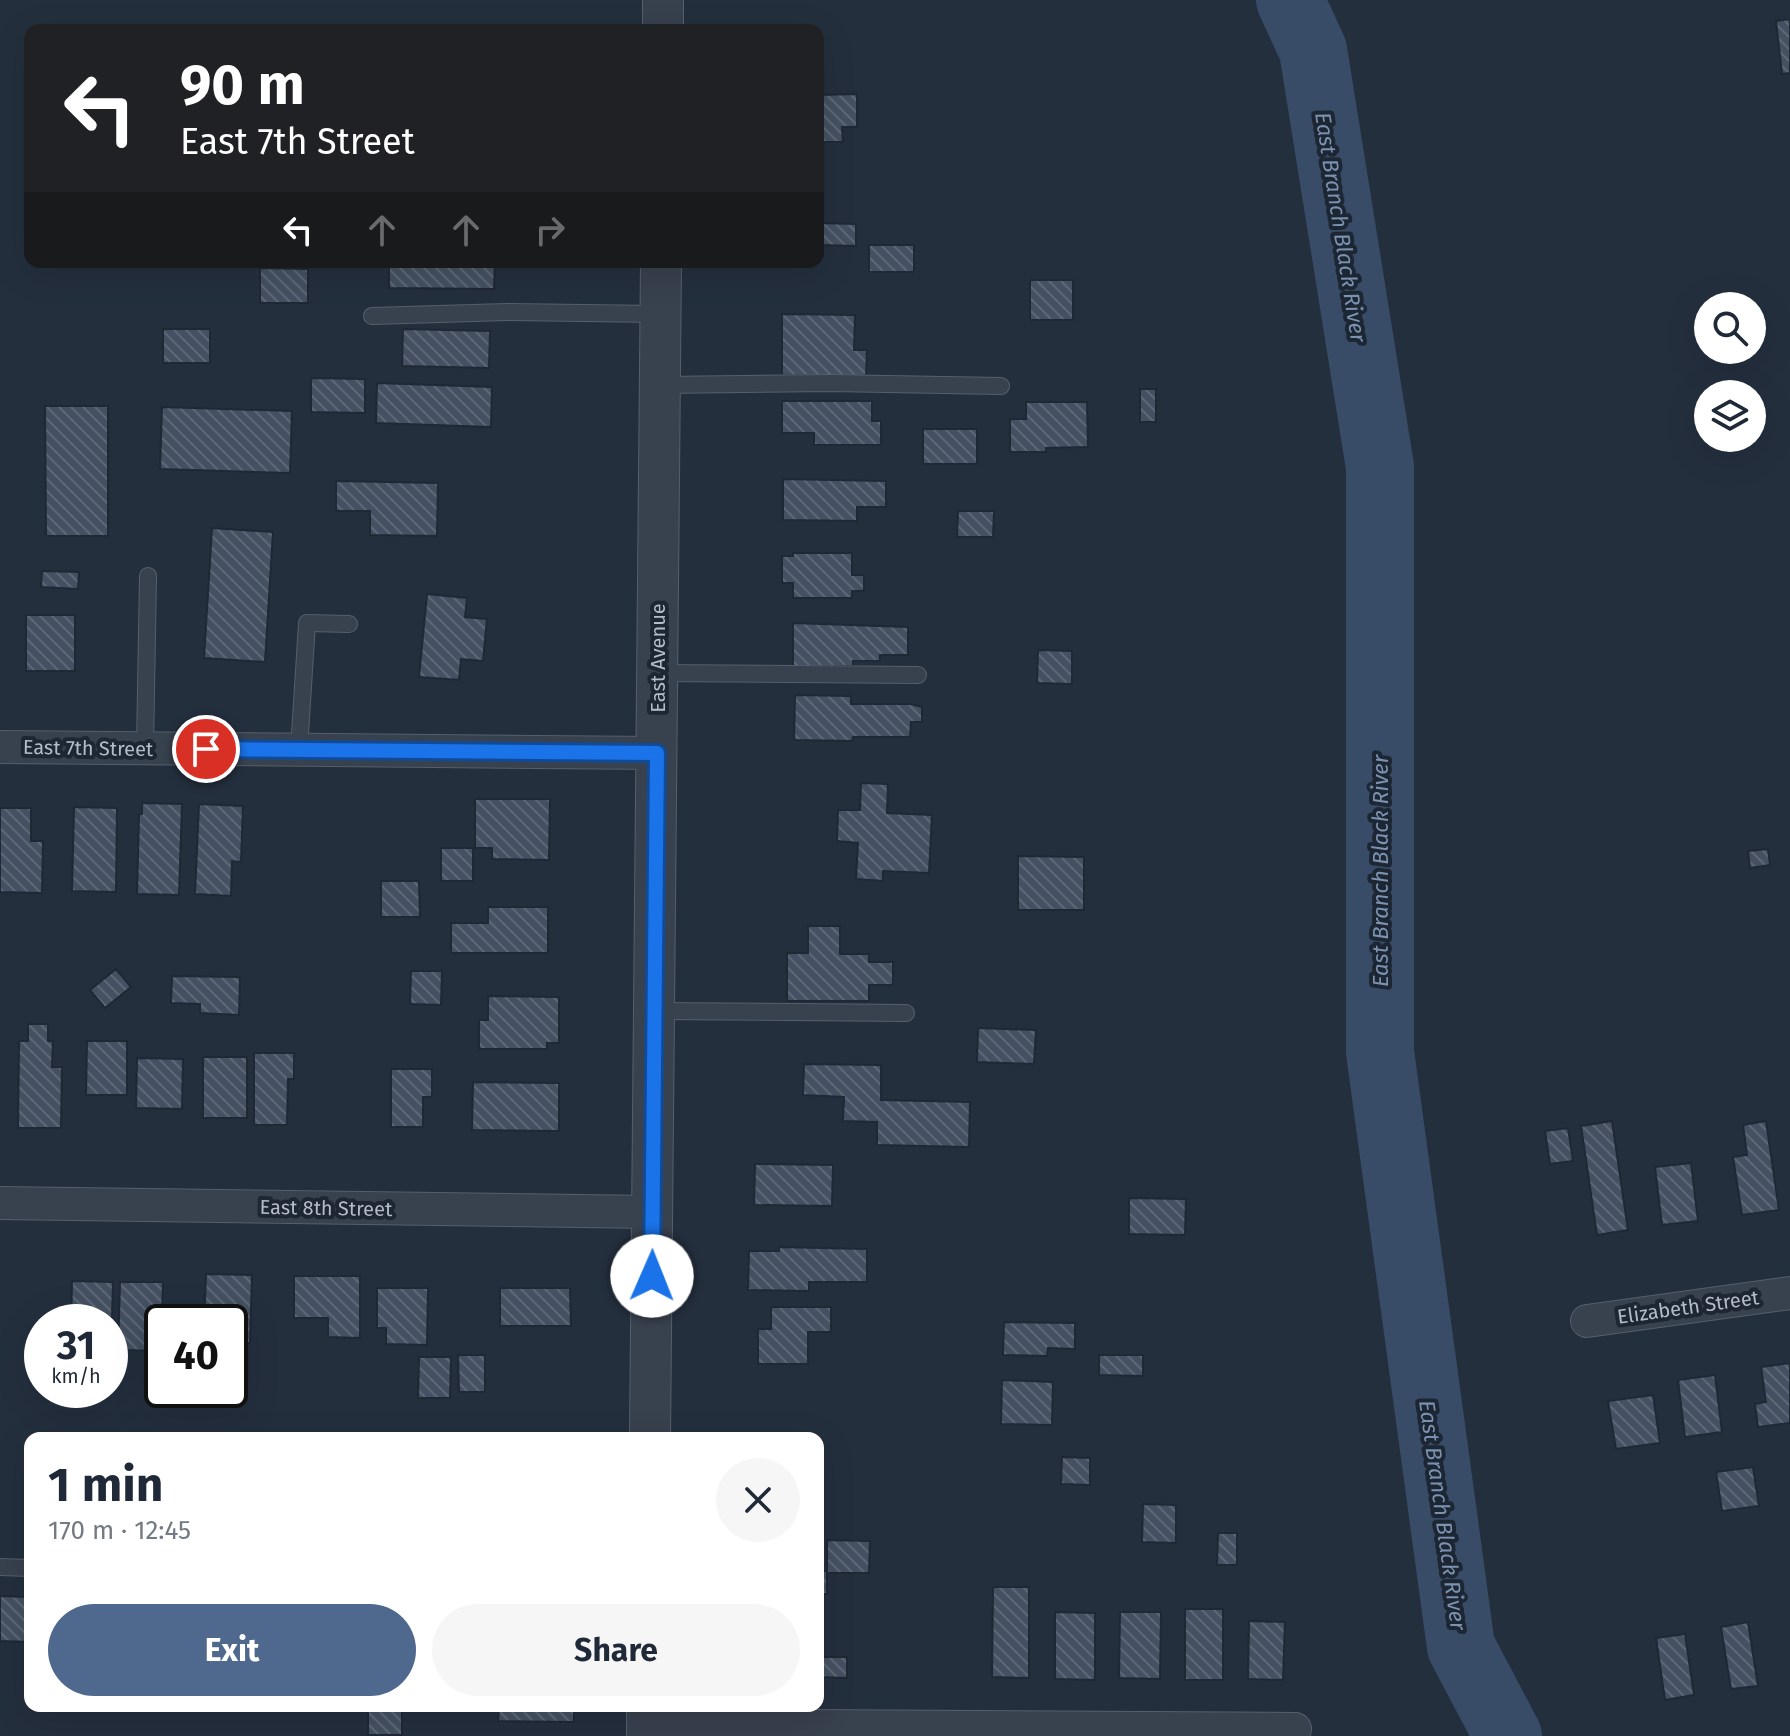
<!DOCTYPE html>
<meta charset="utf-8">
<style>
body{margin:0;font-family:"Fira Sans",sans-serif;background:#f6f6f7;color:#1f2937;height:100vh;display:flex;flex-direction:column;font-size:30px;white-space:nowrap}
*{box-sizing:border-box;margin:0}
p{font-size:26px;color:#747a83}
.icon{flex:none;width:44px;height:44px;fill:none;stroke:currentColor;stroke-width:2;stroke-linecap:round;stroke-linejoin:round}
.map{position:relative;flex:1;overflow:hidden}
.panel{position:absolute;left:24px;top:1432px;width:800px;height:280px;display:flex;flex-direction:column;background:#fff;border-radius:16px;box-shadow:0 8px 32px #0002}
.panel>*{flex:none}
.guide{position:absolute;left:24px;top:24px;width:800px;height:244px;border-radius:16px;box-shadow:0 8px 32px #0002;background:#202124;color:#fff;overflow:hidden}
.fabs{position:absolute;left:1694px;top:292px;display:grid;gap:16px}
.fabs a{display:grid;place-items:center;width:72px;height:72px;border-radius:50%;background:#fff;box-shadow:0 8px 32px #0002;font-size:40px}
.speed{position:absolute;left:24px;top:1304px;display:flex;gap:16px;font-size:40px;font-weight:700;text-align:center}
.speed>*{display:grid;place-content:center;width:104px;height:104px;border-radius:50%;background:#fff;box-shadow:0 8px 32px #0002;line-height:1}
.speed small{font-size:20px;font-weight:400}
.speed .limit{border:4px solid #111;border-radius:12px;background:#fff;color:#111}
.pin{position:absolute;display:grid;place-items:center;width:68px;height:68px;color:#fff;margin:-34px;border:4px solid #fff;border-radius:50%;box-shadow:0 2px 8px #0007}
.me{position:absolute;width:88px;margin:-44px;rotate:1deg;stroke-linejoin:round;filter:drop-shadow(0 0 6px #0008)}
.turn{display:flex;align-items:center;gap:28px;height:168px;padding:0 24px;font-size:36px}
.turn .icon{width:104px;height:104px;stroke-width:2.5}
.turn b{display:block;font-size:56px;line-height:68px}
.lanes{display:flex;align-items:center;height:76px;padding:0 24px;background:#0003;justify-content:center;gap:40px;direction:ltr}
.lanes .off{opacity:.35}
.round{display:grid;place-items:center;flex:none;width:84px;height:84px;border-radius:42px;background:#f6f6f7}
.headline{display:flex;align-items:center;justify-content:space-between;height:136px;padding:0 24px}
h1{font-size:48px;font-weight:700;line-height:60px}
.action{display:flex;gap:16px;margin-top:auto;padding:16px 24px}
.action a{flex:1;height:92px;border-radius:48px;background:#4f688e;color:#fff;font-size:32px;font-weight:700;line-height:92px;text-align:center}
.action a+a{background:#f6f6f7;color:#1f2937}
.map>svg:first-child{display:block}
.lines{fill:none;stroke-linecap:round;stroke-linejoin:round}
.river{stroke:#394c67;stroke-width:68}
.building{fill:url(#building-back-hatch);stroke:#1f2835;stroke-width:2}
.service-casing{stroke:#565f6c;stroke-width:18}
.minor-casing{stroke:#565f6c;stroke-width:34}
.tertiary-casing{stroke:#565f6c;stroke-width:42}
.service{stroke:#38414e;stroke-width:16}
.minor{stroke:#38414e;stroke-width:32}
.tertiary{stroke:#38414e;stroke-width:40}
.route-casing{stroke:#114b97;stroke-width:20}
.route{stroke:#1a73e8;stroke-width:14}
.labels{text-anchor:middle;stroke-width:8;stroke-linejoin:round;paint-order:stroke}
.street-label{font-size:20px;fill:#b4bcc9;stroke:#1d2633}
.water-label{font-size:22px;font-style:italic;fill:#7c92b1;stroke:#1d2633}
</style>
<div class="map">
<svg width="1790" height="1736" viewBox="0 0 1790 1736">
<defs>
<pattern id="building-back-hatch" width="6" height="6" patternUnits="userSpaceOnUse" patternTransform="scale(2)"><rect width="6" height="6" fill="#455162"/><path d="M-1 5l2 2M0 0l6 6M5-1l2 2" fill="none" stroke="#5d6877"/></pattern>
</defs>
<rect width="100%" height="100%" fill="#242f3e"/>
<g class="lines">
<!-- river -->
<path class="river" d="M1290,0l23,50 67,417v585l81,595 47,89"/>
</g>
<!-- building -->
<path class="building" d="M1790,19v54l-8,1 -6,-53z
M857,94v33h-15l1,15h-25v-47z
M818,207l1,16 37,1v22l-38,-1z
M869,245h45v27h-45z
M389,262h106l-1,27 -105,-1z
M260,268l48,1v34h-48z
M1030,280h43v40h-43z
M782,314l73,1 -1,35h13l-1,26 -84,-1z
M163,329h47v34h-47z
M403,329l87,2 -1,37 -87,-2z
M311,378l54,1v34l-54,-1z
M377,383l115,4 -1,40 -115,-4z
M1140,389h16v33h-16z
M782,401h90v20h9v24h-67v-12h-32z
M1026,402h61l1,45 -42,1v4h-36v-33h16z
M45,406h63v130h-62z
M162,407l130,4 -2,62 -130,-4z
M923,429h54v35h-54z
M783,479l103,2v26h-29v14l-74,-1z
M336,481l102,2 -1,53 -67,-1v-24h-34z
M958,511h36l-1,26h-36z
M212,528l61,4 -8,130 -61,-4z
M793,553h59v22h12v16h-12v7h-59v-15h-11v-27h11z
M42,571l37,1 -1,17 -37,-2z
M427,594l40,4 -2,19 22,2 -4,42 -22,-2 -2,21 -40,-3z
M26,615h49v56h-49z
M793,623l115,4v28h-28v6h-27v5h-60z
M1038,650l34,1v33l-35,-1z
M795,695l56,1v8h60l11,3v15h-11l-1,15h-57l-1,4 -58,-1z
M861,783l27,1 -1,29 45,2 -3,58 -46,-2v10l-27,-2 2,-36 -21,-2 1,-31h22z
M475,799h75l-1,61 -57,-1v-11h-17z
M142,803l40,1 -3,91 -42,-1 2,-80h3z
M199,804l44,2 -2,56 -9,-1 -1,35 -36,-2z
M74,807l43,1 -1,84 -44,-1z
M0,808h31v33h12l-1,52 -42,-1z
M441,848h32v33h-32z
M1768,849l2,16 -20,3 -2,-17z
M1018,856l66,1v53h-66z
M381,881h38l1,36h-39z
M488,907h60v46h-97v-30h37z
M808,926h32v28h29v8h24v23h-24v16h-82v-48h21z
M116,969l15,18 -26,21 -15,-18z
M411,971h31l-1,34 -31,-1z
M172,976l68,1 -1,38 -39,-2v-9l-29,-1z
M488,996l71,1v46h-12v6h-68v-29h9z
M28,1024h20v17h5l-1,26h10l-1,61h-43l1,-87h9z
M978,1028l58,2 -2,34 -57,-2z
M87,1041h40v54h-41z
M254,1053h40v26h-6l-1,46h-33z
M203,1057h44v61h-44z
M137,1058l46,1 -1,50 -46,-1z
M804,1064l77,1v35l89,2 -1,45 -92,-2v-23l-34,-1 1,-24 -41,-2z
M391,1069h41v28h-9v30h-32z
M473,1082l86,1v48l-87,-1z
M1612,1121l16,109 -31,5 -16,-109z
M1766,1121l13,89 -37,5 -9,-58 14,-2 -4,-30z
M1568,1128l5,33 -23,3 -5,-33z
M1691,1163l7,58 -36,4 -7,-58z
M755,1164l78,1 -1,41 -78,-1z
M1129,1198l57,1 -1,36 -56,-1z
M779,1247l88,2v33h-58v9l-61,-1 1,-39h30z
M206,1274l46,1 -2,68 -20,-1v-20h-26z
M294,1276h66v62l-32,-1v-19h-34z
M72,1281l41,1 -2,73 -1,-33h-39z
M120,1282h43l-2,69 -43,-1z
M377,1288h51l-1,57 -41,-1v-16h-9z
M500,1288h70l1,38h-71z
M771,1307h60v25h-23v32h-50v-35h13z
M1004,1322l71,1v26l-27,-1 -1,8 -44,-1z
M458,1355h27v37h-26z
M1099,1355h44v21l-44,-1z
M419,1357h32l-1,41h-32z
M1790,1363v60l-32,4 -3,-23 11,-2 -5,-35z
M1715,1375l7,57 -37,5 -7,-57z
M1002,1380l51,2 -1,43 -51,-1z
M1653,1395l7,48 -44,6 -8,-48z
M1062,1457l28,1v27l-29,-1z
M1753,1467l6,39 -37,5 -6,-39z
M1143,1504l33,1v38l-34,-1z
M1218,1533h19v32h-20z
M827,1540l43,1 -1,32h-42z
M818,1571h9v23h-9z
M993,1587h36v91l-37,-1z
M0,1596l30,1v45l-30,-1z
M1185,1609h38v71h-38z
M1055,1612l40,1v67l-40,-1z
M1120,1612h41l-1,67 -41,-1z
M1249,1621l36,1 -2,58 -35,-1z
M1748,1622l10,64 -27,3 -10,-62z
M818,1634h5l-1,23h25v21l-29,-1z
M1685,1634l9,61 -29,5 -9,-62z
M368,1706h34v29h-34z
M499,1706h75v16l-76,-1z"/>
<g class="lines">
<defs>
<path id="service" d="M372,316l135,-4 152,2
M660,385l170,-2 171,3
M657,673l261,2
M145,748l3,-172
M299,750l8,-127 42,1
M655,1011l251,2
M0,1567l30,1"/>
<path id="minor" d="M0,747l657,6
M0,1203l652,9
M1587,1321l203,-28
M647,1725l648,4"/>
<path id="tertiary" d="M663,30v-30
M650,1438l11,-1176
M647,1736v-30"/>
</defs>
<!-- service casing -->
<use href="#service" class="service-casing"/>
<!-- minor casing -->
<use href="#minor" class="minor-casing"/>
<!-- tertiary casing -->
<use href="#tertiary" class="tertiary-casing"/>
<!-- service -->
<use href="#service" class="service"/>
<!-- minor -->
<use href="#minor" class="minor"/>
<!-- tertiary -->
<use href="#tertiary" class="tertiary"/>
</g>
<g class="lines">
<defs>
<path id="route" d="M206,749l451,4 -5,523"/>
</defs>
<!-- route casing -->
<use href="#route" class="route-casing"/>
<!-- route -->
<use href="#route" class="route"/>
</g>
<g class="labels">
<!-- street labels -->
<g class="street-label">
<text transform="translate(658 658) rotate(-90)" y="7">East Avenue</text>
<text transform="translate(88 748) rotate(1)" y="7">East 7th Street</text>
<text transform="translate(326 1208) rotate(1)" y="7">East 8th Street</text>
<text transform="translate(1688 1307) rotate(-8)" y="7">Elizabeth Street</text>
</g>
<!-- water labels -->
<g class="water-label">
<text transform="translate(1341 227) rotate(81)" y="8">East Branch Black River</text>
<text transform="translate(1380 871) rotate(-90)" y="8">East Branch Black River</text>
<text transform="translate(1443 1515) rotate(82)" y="8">East Branch Black River</text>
</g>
</g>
</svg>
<div class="fabs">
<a><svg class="icon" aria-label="search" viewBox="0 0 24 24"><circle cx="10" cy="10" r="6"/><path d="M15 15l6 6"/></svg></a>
<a><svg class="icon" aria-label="layers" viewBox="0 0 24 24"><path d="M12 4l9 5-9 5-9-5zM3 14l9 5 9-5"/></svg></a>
</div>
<div class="speed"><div>31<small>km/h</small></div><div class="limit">40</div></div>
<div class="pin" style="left:206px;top:749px;background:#d93025"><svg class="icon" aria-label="arrive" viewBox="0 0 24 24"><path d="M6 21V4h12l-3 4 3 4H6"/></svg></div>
<svg class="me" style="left:652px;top:1276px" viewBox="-20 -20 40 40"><circle r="19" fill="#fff"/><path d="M0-13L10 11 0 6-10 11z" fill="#1a73e8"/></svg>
<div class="guide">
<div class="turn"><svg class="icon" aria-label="left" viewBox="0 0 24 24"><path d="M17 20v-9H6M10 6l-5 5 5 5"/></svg><div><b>90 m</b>East 7th Street</div></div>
<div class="lanes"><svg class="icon" aria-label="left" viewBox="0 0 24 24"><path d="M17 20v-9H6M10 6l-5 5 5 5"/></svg><svg class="icon off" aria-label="ahead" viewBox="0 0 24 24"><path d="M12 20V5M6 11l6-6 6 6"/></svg><svg class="icon off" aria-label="ahead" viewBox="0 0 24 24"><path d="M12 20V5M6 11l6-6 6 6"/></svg><svg class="icon off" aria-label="right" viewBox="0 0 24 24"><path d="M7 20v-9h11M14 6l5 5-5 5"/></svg></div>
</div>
<section class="panel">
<div class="headline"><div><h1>1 min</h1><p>170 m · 12:45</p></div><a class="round"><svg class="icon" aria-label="close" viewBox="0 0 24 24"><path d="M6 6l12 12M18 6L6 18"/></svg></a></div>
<div class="action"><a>Exit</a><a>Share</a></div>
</section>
</div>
